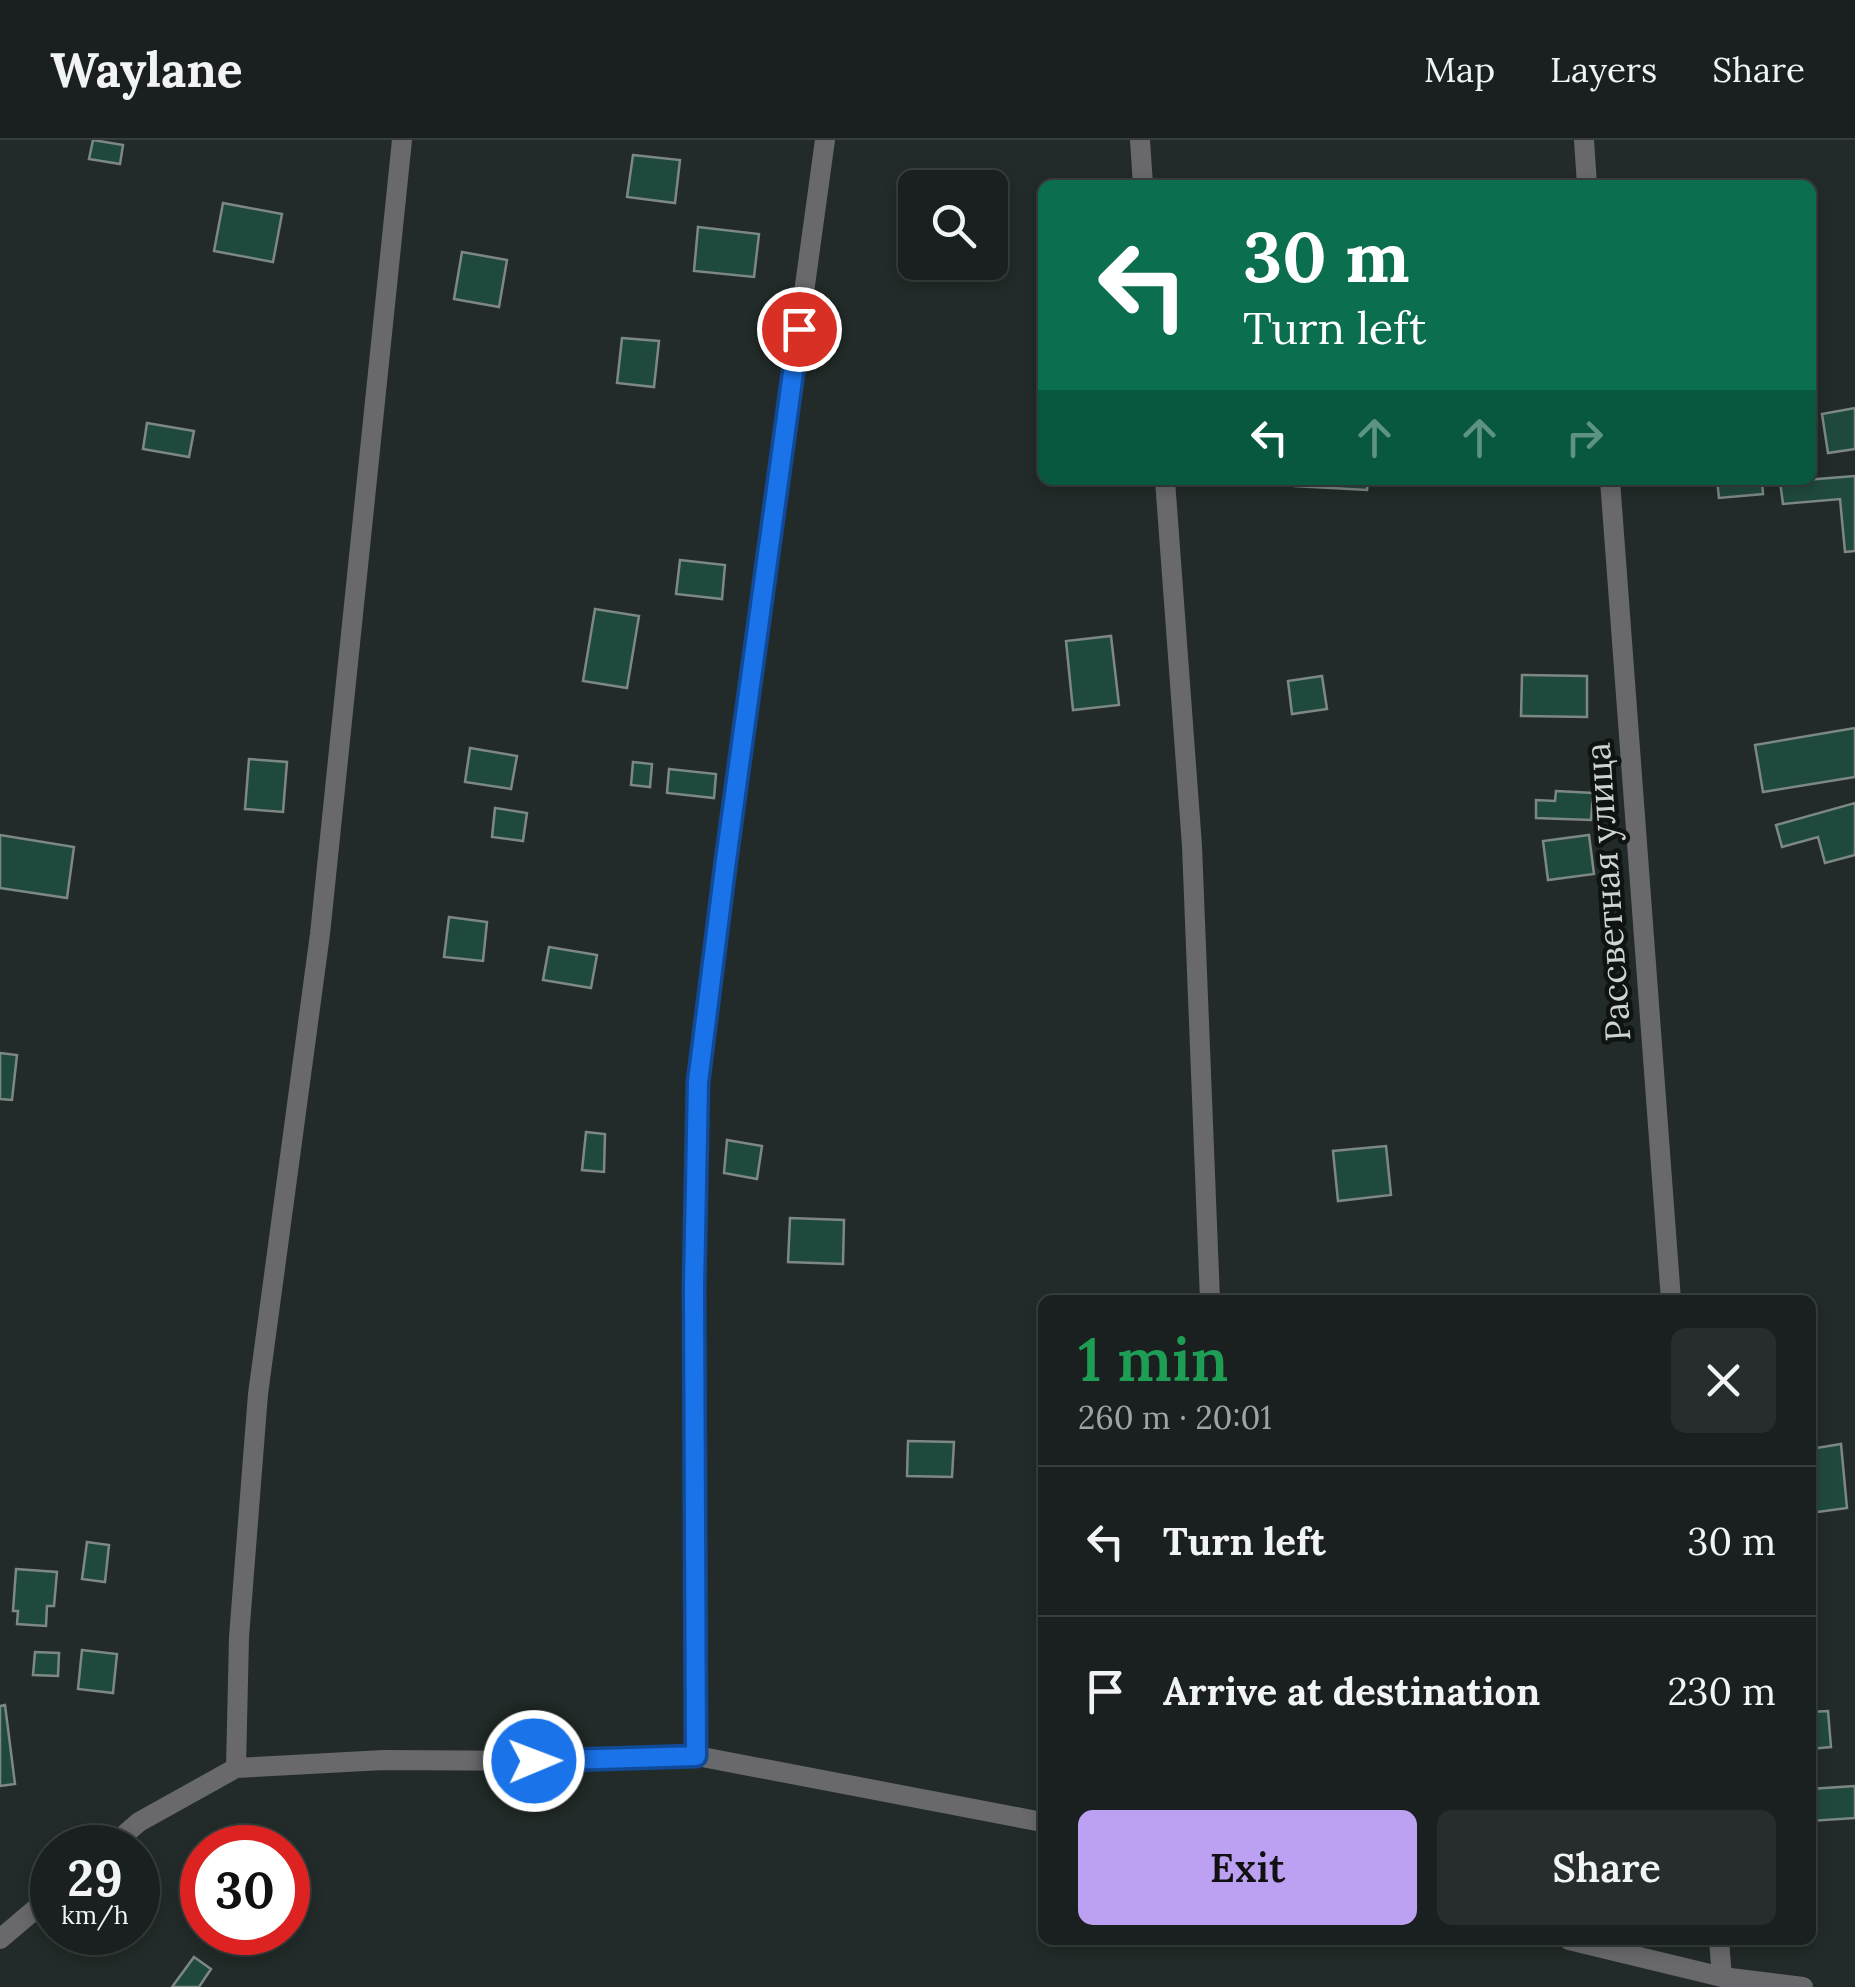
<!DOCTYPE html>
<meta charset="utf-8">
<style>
body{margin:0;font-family:Lora,serif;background:#272d2c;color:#f1f3f6;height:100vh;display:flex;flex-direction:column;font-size:38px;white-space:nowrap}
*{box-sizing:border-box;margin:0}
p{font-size:32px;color:#9fa3a4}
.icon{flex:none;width:55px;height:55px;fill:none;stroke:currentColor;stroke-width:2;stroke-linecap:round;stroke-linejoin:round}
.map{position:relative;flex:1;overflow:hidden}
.side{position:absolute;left:1038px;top:1155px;width:778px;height:650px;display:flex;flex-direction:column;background:#1a201f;border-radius:15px;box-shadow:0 5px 15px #0003,0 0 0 2px #383e3d}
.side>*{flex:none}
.hud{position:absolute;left:1038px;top:40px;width:778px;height:305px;border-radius:15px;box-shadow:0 5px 15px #0003,0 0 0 2px #383e3d;background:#0b6e4f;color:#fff;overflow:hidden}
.fabs{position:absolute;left:898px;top:30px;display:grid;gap:20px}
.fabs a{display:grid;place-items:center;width:110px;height:110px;border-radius:15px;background:#1a201f;box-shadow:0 5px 15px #0003,0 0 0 2px #383e3d;font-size:50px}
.speed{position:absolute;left:30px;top:1685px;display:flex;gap:20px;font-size:50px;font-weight:700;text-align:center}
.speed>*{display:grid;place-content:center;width:130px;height:130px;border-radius:50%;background:#1a201f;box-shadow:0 5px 15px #0003,0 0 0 2px #383e3d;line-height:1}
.speed small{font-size:25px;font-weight:400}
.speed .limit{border:15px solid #d22;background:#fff;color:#111}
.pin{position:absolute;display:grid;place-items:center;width:85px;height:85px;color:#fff;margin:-42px;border:5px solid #fff;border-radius:50%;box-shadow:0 2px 10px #0007}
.me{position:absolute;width:110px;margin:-55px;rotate:89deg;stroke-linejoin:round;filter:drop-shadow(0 0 8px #0008)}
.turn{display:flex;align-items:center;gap:35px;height:210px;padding:0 40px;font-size:45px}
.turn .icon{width:130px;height:130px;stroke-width:2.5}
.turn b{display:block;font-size:70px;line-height:85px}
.lanes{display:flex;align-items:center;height:95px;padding:0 40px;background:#0003;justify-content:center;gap:50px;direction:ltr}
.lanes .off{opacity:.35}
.round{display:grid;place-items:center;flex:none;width:105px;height:105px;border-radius:15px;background:#272d2c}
.headline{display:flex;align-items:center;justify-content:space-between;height:170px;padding:0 40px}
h1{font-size:60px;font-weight:600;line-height:75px;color:#1e9e55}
.cta{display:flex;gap:20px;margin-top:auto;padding:20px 40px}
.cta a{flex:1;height:115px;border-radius:15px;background:#bca0f2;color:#111;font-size:40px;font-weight:600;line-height:115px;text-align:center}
.cta a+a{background:#272d2c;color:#f1f3f6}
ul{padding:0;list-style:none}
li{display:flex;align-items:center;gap:30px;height:150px;padding:0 40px;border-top:2px solid #383e3d}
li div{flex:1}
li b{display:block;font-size:38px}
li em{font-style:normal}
header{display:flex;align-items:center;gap:60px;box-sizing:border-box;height:140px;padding:0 50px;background:#1a201f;border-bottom:2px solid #383e3d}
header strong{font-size:48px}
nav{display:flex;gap:55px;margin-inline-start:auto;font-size:35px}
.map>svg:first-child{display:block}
.building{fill:#20493e;stroke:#7d8885;stroke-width:2.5}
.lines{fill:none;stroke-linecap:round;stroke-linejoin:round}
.street{stroke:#69686c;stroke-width:20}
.route-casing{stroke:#114b97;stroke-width:25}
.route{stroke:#1a73e8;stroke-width:18}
.labels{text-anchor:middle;stroke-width:9;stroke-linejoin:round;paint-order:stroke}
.street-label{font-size:35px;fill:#ced4d2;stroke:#0f1312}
</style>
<header>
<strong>Waylane</strong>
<nav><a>Map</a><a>Layers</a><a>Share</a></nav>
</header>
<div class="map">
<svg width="1855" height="1847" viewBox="0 0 1855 1847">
<rect width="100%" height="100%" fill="#222b29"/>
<!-- building -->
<path class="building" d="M93,0l30,5 -3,19 -31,-5z
M633,15l47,5 -5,43 -48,-6z
M223,63l59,11 -9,48 -59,-11z
M698,87l61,7 -5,43 -60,-6z
M462,112l45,8 -8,47 -45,-8z
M622,198l37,3 -5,46 -37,-4z
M1855,268v41l-27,4 -6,-39z
M147,283l47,8 -5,26 -46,-8z
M1855,336v75l-10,1 -5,-53 -57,5 -3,-22z
M1296,340h72l-1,10 -72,-4z
M1717,340h45l1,14 -44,4z
M680,420l45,5 -3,34 -46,-5z
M595,469l44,7 -12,72 -44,-7z
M1111,496l8,69 -46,5 -7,-69z
M1522,535l65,1v41l-66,-1z
M1322,536l5,33 -35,5 -4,-33z
M1855,588v49l-92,15 -8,-47z
M470,608l47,8 -6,33 -46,-7z
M249,619l38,3 -4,50 -38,-3z
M633,622l19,2 -2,23 -19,-2z
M669,629l47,5 -2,24 -47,-5z
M1556,651l37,2 -2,27 -55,-2v-18l19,1z
M1855,663v52l-30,8 -7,-26 -36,10 -6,-22z
M495,668l32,5 -4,28 -31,-4z
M0,695l74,12 -7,51 -67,-10z
M1589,695l5,39 -46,6 -5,-39z
M449,777l38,5 -4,39 -39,-4z
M549,807l48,8 -6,33 -48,-8z
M0,913l17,2 -5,45 -12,-1z
M586,992l19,2 -1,38 -22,-2z
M727,1000l35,6 -5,33 -33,-6z
M1386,1006l5,49 -53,6 -5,-50z
M790,1078l54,2 -1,44 -55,-2z
M908,1301l46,1 -2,35 -45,-1z
M1841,1304l6,64 -37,5v-64z
M87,1402l22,3 -4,37 -23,-3z
M16,1429l41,3 -3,34h-7l-1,20 -29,-2 1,-13h-5z
M82,1510l35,4 -4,39 -35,-4z
M35,1512l24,1 -1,23 -25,-1z
M5,1565l10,79 -15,2v-80z
M1828,1571l3,36 -21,2v-37z
M1855,1646v32l-45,3v-32z
M194,1817l17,12 -12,18h-27z"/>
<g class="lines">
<!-- street -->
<path class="street" d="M1140,0l3,45
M1584,0l3,45
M1165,340l27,366 18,454
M1610,340l61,820
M697,1616l-3,-161 -1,-308 5,-205 28,-223 99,-719
M236,1628l3,-131 19,-243 62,-460 82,-794
M109,1708l30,-26 97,-54 148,-8 188,1 125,-5 345,66
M0,1799l52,-44
M1569,1800l153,37 81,10
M1719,1800l3,37"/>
</g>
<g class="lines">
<defs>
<path id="route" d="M534,1621l162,-5 -2,-469 4,-205 28,-222 73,-531"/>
</defs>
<!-- route casing -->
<use href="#route" class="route-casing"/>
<!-- route -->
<use href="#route" class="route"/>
</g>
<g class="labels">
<!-- street labels -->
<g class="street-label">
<text transform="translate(1608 752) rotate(-94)" y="12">Рассветная улица</text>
</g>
</g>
</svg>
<div class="fabs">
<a><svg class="icon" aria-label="search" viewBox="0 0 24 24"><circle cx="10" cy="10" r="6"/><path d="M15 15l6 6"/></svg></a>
</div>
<div class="speed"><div>29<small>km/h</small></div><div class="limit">30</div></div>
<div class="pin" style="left:799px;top:189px;background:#d93025"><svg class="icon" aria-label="arrive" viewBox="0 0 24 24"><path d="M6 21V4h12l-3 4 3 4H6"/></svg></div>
<svg class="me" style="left:534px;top:1621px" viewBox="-20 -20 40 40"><circle r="17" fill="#1a73e8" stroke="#fff" stroke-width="3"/><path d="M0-11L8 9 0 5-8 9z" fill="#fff"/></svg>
<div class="hud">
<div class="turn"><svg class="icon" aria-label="left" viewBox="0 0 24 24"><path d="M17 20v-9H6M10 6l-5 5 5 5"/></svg><div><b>30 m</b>Turn left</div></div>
<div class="lanes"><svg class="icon" aria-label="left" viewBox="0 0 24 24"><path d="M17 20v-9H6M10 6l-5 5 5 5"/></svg><svg class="icon off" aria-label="ahead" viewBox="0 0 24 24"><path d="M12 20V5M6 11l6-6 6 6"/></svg><svg class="icon off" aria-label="ahead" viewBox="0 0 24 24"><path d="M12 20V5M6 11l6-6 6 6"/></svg><svg class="icon off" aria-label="right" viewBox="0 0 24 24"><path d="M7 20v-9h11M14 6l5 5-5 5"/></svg></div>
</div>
<section class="side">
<div class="headline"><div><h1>1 min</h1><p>260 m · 20:01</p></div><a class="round"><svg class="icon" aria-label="close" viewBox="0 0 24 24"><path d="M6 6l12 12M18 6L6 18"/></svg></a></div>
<ul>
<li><svg class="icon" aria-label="left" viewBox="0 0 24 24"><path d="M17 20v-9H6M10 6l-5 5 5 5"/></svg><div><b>Turn left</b></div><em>30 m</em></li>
<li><svg class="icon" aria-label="arrive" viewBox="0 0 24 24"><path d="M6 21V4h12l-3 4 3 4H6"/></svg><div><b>Arrive at destination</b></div><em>230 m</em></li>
</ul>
<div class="cta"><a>Exit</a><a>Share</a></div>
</section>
</div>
